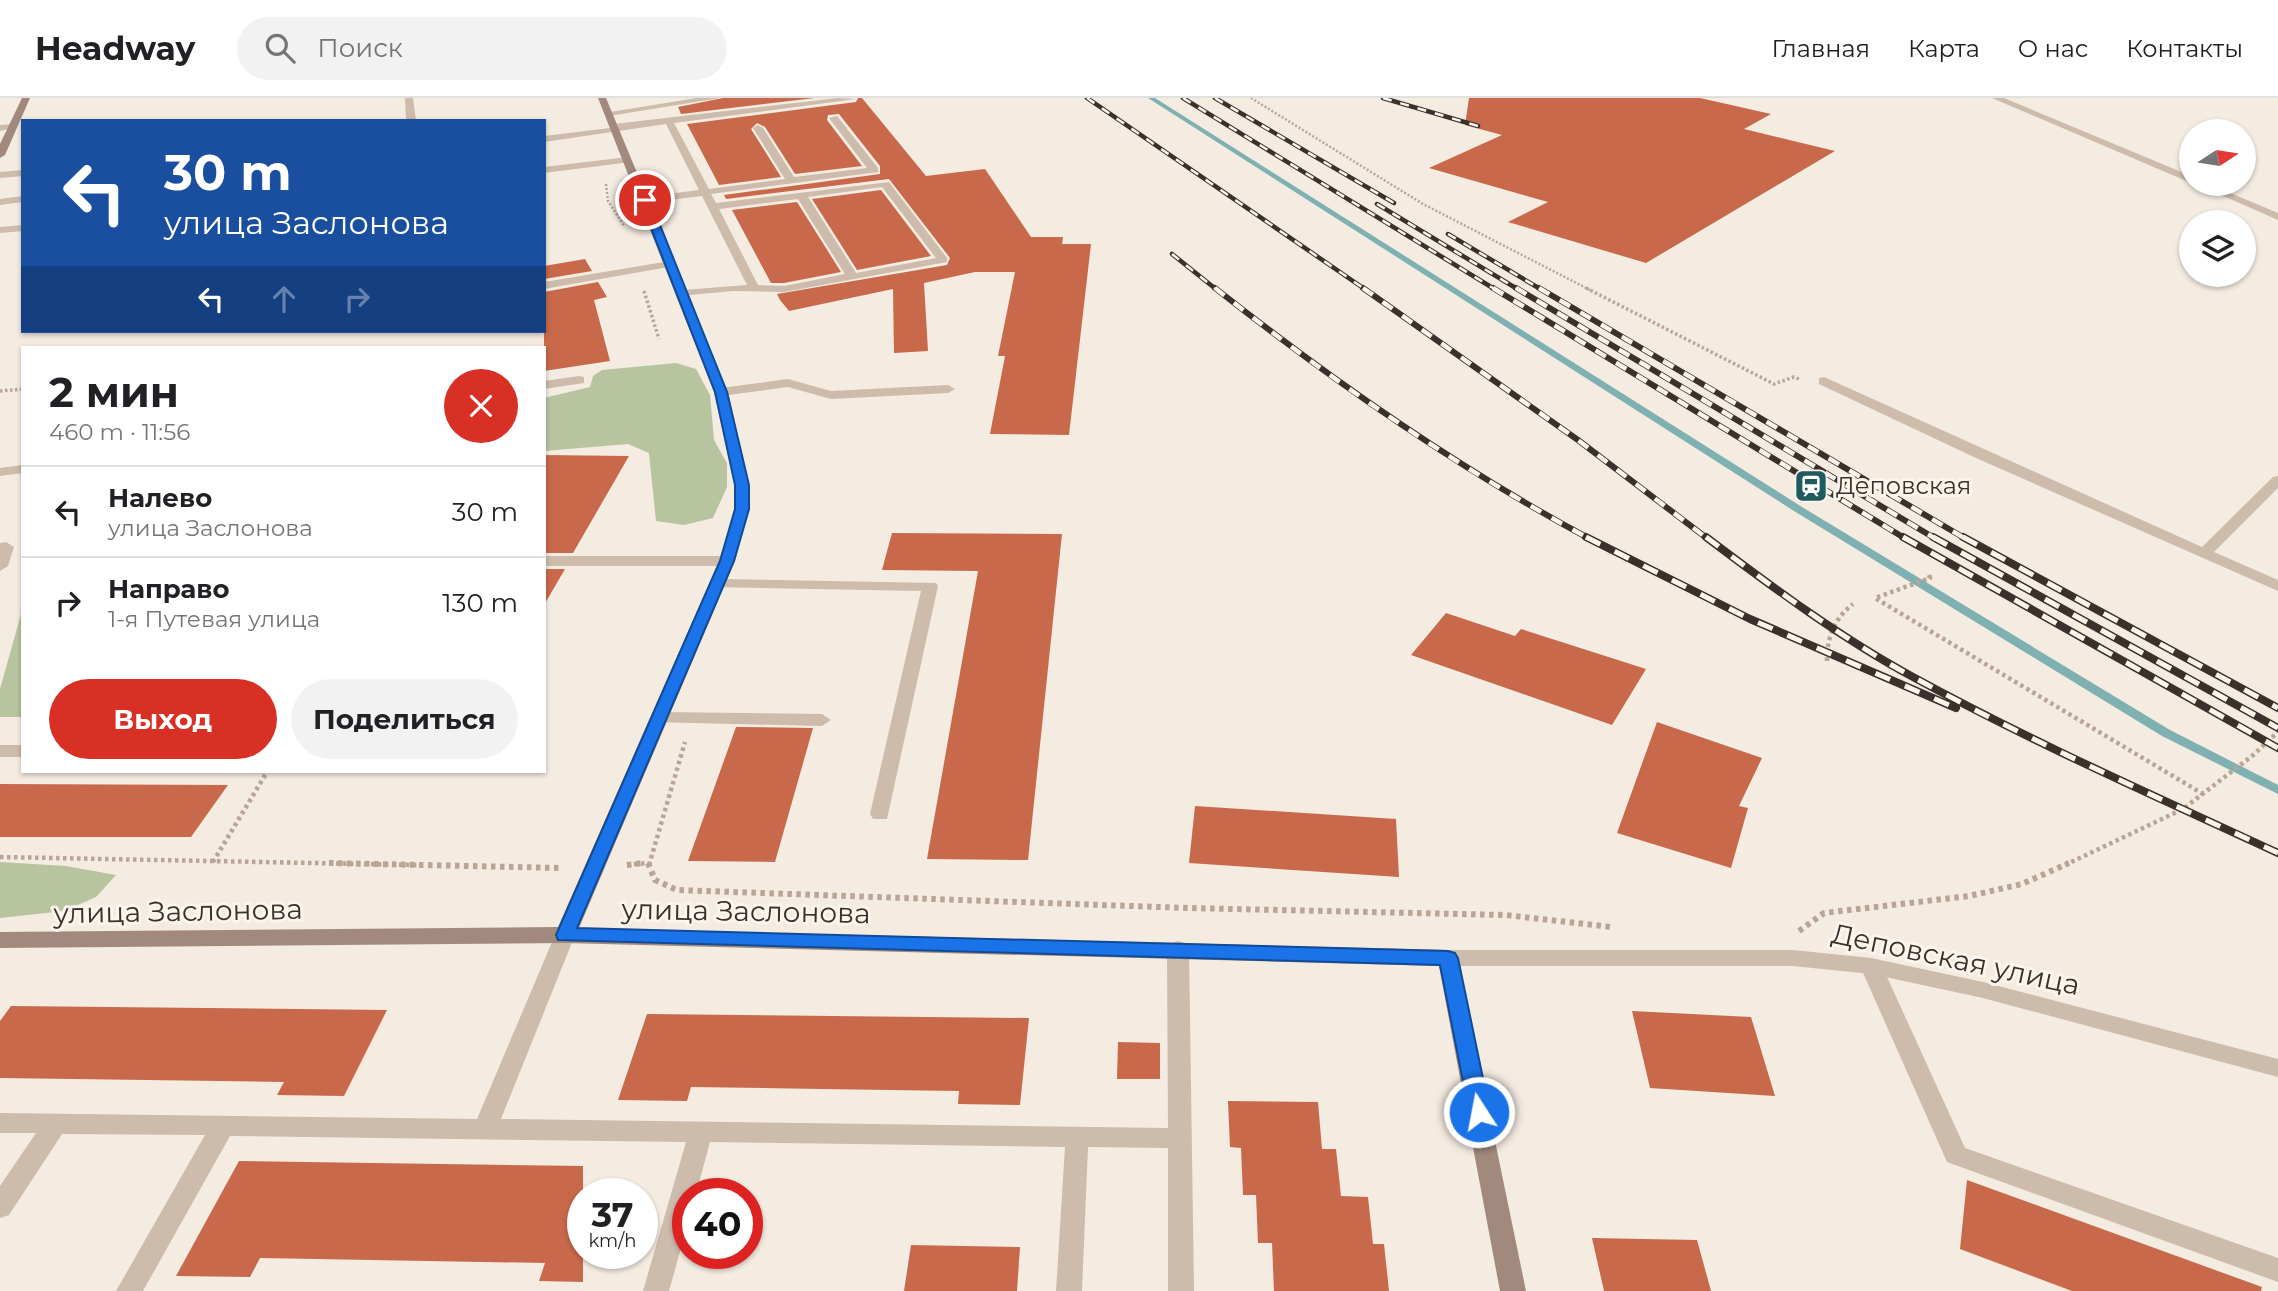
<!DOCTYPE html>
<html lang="ru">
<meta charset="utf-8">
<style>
body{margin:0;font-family:Montserrat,sans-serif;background:#f2f2f2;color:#202124;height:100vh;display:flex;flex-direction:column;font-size:26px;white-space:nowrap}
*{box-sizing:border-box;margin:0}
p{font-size:23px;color:#757577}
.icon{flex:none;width:38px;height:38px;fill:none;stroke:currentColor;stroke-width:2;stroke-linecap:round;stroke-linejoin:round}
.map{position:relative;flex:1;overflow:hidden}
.sheet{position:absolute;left:21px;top:248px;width:525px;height:427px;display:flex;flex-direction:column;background:#fff;border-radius:0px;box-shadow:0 2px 5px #0004}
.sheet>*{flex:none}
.hud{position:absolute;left:21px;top:21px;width:525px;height:214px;border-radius:0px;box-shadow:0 2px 5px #0004;background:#1a4fa0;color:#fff;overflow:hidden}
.needle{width:46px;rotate:78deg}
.buttons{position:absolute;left:2179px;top:21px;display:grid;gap:14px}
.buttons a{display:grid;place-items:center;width:77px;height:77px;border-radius:50%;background:#fff;box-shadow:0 2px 5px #0004;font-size:35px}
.speed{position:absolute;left:567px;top:1080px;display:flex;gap:14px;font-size:35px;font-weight:700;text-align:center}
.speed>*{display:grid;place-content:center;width:91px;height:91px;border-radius:50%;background:#fff;box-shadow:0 2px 5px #0004;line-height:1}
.speed small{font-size:18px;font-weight:400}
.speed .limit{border:10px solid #d22;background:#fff;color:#111}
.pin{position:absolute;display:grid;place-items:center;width:60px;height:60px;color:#fff;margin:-30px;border:4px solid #fff;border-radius:50%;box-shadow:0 2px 7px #0007}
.me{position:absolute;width:77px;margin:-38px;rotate:349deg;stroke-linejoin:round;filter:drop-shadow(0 0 5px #0008)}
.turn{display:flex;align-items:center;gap:24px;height:147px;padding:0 28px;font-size:32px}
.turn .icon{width:91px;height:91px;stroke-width:2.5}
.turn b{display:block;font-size:49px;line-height:60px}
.lanes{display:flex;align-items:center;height:66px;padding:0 28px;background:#0003;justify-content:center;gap:35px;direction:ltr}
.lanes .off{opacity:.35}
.round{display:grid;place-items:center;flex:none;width:74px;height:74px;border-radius:37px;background:#f2f2f2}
.overview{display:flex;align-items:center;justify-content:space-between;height:119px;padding:0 28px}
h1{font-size:42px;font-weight:700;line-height:52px}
.cta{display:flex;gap:14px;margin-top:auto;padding:14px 28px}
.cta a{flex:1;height:80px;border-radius:42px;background:#d93025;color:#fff;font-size:28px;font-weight:700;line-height:80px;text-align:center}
.cta a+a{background:#f2f2f2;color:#202124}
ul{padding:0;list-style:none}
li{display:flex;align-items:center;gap:21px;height:91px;padding:0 28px;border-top:2px solid #e0e0e0}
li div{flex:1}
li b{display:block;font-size:26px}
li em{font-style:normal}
header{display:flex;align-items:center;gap:42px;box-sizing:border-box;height:98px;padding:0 35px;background:#fff;border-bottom:2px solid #e0e0e0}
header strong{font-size:33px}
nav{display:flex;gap:38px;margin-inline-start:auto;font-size:24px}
.search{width:490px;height:63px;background:#f2f2f2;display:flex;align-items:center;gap:18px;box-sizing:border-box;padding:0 24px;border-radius:38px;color:#757577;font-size:26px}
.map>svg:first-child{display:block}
.green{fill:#b8c4a0}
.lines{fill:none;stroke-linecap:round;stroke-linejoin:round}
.stream{fill:#7fb0b2;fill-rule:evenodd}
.building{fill:#c8694b}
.path-far3{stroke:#b9a596;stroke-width:2.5;stroke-dasharray:2 2;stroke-linecap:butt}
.path-far2{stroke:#b9a596;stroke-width:3.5;stroke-dasharray:2.5 2.5;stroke-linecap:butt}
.path-far1{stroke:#b9a596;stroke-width:4.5;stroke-dasharray:3.5 3.5;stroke-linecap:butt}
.path{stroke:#b9a596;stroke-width:6;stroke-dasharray:4.5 4.5;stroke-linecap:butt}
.lane{fill:#cdbbac;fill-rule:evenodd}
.street{fill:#cdbbac;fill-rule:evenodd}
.secondary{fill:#a18a7d;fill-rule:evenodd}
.rail-far2-casing{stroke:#3b302b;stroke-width:4.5}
.rail-far1-casing{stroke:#3b302b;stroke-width:6}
.rail-casing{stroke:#3b302b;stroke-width:8}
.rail-far2{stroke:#fbf5ee;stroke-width:2.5;stroke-dasharray:9;stroke-linecap:butt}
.rail-far1{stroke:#fbf5ee;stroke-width:4.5;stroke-dasharray:12;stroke-linecap:butt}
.rail{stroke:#fbf5ee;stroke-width:5;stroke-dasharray:16;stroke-linecap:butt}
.route{fill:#1a73e8;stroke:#114b97;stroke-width:2}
.labels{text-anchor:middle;stroke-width:6;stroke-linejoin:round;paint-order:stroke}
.poi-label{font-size:24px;fill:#3b302b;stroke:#fbf5ee;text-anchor:start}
.near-street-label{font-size:28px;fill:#3b302b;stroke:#fbf5ee}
</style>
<header>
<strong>Headway</strong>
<div class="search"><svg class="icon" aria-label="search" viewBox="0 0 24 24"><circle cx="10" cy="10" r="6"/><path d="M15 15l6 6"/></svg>Поиск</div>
<nav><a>Главная</a><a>Карта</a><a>О нас</a><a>Контакты</a></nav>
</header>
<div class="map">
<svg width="2278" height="1193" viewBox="0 0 2278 1193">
<rect width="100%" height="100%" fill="#f4ebe1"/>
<!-- green -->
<path class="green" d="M676,265l20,6 14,26 4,45 13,23v24l-14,31 -29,7 -28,-4 -7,-68 -21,-9 -84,7v-53l46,-11 3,-11 9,-6z
M23,509v110h-23v-28z
M0,764l66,4 50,9 -20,22 -32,14 -64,7z"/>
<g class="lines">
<!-- stream -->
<path class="stream" d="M1148,0h7l647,409 368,223 108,55v9l-116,-58 -368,-225z"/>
</g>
<!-- building -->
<path class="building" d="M723,0h92l-134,16 -3,-7z
M858,0h4l64,78 59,-7 46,68h32l-1,7h29l-22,191 -79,-1 15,-78h-7l17,-84h-40l-51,11 4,68 -34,2 -1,-64 -104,22 -9,-11 -3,-6 170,-29 3,-7 -61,-79 -163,20 -2,-4 156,-21v-8l-41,-52 -11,1 -1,5 35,46 -67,8 -30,-47 -8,-4 -6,6 30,48 -62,8 -32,-61 169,-22z
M1469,0h231l71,16 -27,15 91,22 -189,112 -138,-41 40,-20 -119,-34 73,-33 -37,-10z
M881,92l50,66 -74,14 -45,-71z
M797,104l44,70 -57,11h-13l-39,-73z
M585,161l7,12 -48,8v-13z
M598,184l9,15 -13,3 16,61 -66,10v-79z
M544,357l85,1 -56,97h-29z
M892,435l170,1 -34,326 -101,-1 51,-288 -96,-1z
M544,471h21l-21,36z
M1446,515l69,23 6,-7 125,40 -34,56 -201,-70z
M1657,624l105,36 -23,48 9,2 -17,60 -114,-35z
M736,629l77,1 -38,134 -87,-1z
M0,686l228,1 -37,52h-191z
M1195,708l201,13 3,58 -210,-14z
M11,908l376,4 -43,86 -67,-1 7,-13 -284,-4v-57z
M1632,913l119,6 24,79 -125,-8z
M647,916l382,4 -9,87 -62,-1 1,-13 -138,-2 -130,-2 -4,14 -69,-1z
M1118,944l42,1v36h-43z
M1228,1003l90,1 4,47h14l5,47 27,1 5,47h11l5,47h-115l-2,-48h-14l-2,-48h-13l-2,-47 -11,-1z
M239,1063l344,5v116l-44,-1 6,-18 -285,-5 -10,19 -74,-1z
M1967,1082l295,107 -1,4h-189l-112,-42z
M1592,1140l105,2 14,51h-107z
M911,1147l109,2 -3,44h-113z"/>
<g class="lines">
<!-- path-far3 -->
<path class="path-far3" d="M1251,0l172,106 167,86
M606,86l2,17 16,25"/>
<!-- path-far2 -->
<path class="path-far2" d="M1586,190l188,96 20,-7 5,2
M644,193l15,48
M0,293l23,-2"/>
<!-- path-far1 -->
<path class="path-far1" d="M1929,477l1,3 -55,20 328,196
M1827,563c0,-24 7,-42 26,-57
M0,759l418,8
M213,764l54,-90
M627,767l21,-2
M649,767l36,-123
M2065,767l118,-56 69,-53 26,-24"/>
<!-- path -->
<path class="path" d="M329,765l233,5
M648,765l7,17 22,10 511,18 318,7 105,12
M627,767l16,-2
M1799,833l25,-18 145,-17 53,-12 47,-21"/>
<!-- lane -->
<path class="lane" d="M405,0h8l3,23h-10z
M697,0h23l-111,18 -5,-3z
M838,0l18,1 -182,24 35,66 76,-10 -32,-51 5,-3 5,3 31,49 73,-9 -38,-50 8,-2 41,52v4l-167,22 5,9 173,-21 58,76v4l-163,30 -51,-1 -54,5v-4l4,-2 64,-5 -45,-89 -57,7 -5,-3 5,-3 54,-7 -33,-66 -122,18v-6l66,-8 4,-4zM882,89l54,71 -80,15 -48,-76zM798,101l47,75 -61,12 -26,-1 -39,-76z
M0,27l13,-1 5,3 -18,4z
M628,59l3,1v4l-87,11v-6z
M23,72v6l-23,2v-6z
M23,98v6l-23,3v-6z
M23,127v6l-23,2v-6z
M670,163l4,1v4l-130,23v-7z
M579,278l5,1v6l-40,6v-8z
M788,281l43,12 117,-6 7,4 -7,4 -117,6 -43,-12 -67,9 -7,-4 7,-4z
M23,367v8l-23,3v-8z
M6,444l8,5 -6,19 -8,5v-28z
M544,458h183l8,5 -8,5h-183z
M718,481l218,4 2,3 -51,233h-14l-3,-5 51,-223 -209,-4 -2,-3 2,-3z
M659,614l163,2 9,6 -9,6 -169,-4 -3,-4 3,-4z
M0,647h23v12h-23z
M565,829l7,3 3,5 -74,184 667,9 -1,-179 4,-6 7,-2 7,2 4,6 5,342h-26v-143l-80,-1 -6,144h-26l9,-144 -355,-5 -14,52h-8v29l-19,68h-26l43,-149 -456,-6 -87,155h-27l89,-156 -143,-1 -53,81 -9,3v-32l36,-53h-36v-20l477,6 78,-184 3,-5z
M1871,860l8,2 3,6 83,182 313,110v24l-331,-120 -87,-196 3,-6z"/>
<!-- street -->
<path class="street" d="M1992,0h12l187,78v7z
M2196,86h13l69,29v7z
M1824,279l378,170 71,-70 5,-1v12l-64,64 64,28v11l-302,-133 -157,-74v-6z
M1448,852h345l78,8 112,24 295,77v18l-295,-79 -112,-24 -78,-8h-345l-8,-2 -3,-6 3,-6z"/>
<!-- secondary -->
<path class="secondary" d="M22,0h8l-25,57 -5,3v-14z
M598,0h8l122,294 21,93v24l-14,52 -156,367 869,22 8,2 70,339h-26l-61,-325 -874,-23 -565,5v-16l558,-5 161,-366 16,-52v-24l-21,-93z"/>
<defs>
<path id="rail-far2" d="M1087,0l279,192
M1183,0l313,192
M1215,0l179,105
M1383,0l95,28
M1377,106l142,86
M1448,136l94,56
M1172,156l45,36"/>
<path id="rail-far1" d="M1215,190c119,94 241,179 375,251
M1363,190l215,152 130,99
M1493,190l413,251
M1516,190l420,251
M1539,190l427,251"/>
<path id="rail" d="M1586,439l164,82 206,89
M1706,439c66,50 135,101 207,140 119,65 242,119 365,176
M1903,439l375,211
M1933,439l345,191
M1963,439l315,171"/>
</defs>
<!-- rail-far2 casing -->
<use href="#rail-far2" class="rail-far2-casing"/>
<!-- rail-far1 casing -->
<use href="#rail-far1" class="rail-far1-casing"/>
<!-- rail casing -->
<use href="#rail" class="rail-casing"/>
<!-- rail-far2 -->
<use href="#rail-far2" class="rail-far2"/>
<!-- rail-far1 -->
<use href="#rail-far1" class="rail-far1"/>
<!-- rail -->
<use href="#rail" class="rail"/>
</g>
<!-- route -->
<path class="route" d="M645,100l5,2 77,192 22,93v24l-15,52 -157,367 871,23 7,2 3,5 32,154 -3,6 -8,3 -7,-3 -3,-6 -29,-147 -882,-25 -2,-5 164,-374 15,-52v-24l-20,-93 -75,-192z"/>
<!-- icons -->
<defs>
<symbol id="station-square" viewBox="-11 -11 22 22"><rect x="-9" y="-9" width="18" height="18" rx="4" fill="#1f5a5e" stroke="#fbf5ee"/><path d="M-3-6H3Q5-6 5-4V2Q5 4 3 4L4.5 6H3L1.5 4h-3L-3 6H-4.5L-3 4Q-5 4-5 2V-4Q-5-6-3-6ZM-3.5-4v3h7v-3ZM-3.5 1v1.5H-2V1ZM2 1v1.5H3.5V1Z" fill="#fff"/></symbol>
</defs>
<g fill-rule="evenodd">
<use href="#station-square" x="1792" y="369" width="38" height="38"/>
</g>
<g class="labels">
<!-- poi labels -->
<g class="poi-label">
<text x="1836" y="396">Деповская</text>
</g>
<!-- near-street labels -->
<g class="near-street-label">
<text transform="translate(178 813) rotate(-1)" y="10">улица Заслонова</text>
<text transform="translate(746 813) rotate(1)" y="10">улица Заслонова</text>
<text transform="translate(1956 861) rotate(12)" y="10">Деповская улица</text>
</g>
</g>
</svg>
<div class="buttons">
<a><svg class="needle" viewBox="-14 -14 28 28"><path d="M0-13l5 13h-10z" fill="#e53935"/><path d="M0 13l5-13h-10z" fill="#757577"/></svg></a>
<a><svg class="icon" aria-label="layers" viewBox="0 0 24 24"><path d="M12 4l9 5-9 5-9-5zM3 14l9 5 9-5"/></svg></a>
</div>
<div class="speed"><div>37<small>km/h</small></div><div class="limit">40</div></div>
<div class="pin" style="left:645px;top:102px;background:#d93025"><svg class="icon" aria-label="arrive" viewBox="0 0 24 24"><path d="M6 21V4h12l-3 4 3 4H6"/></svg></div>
<svg class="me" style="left:1479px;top:1014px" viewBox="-20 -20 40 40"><circle r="17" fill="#1a73e8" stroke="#fff" stroke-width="3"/><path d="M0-11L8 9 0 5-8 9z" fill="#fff"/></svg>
<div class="hud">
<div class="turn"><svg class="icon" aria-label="left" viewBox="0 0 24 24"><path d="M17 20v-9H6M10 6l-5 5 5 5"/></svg><div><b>30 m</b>улица Заслонова</div></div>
<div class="lanes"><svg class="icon" aria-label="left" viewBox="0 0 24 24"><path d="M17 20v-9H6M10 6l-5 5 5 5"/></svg><svg class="icon off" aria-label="ahead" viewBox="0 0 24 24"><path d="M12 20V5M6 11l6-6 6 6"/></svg><svg class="icon off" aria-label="right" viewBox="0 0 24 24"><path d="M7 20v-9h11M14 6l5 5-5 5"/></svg></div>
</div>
<section class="sheet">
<div class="overview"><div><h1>2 мин</h1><p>460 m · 11:56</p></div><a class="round" style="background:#d93025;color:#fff"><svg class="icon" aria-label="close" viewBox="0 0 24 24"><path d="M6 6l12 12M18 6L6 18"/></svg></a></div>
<ul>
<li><svg class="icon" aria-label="left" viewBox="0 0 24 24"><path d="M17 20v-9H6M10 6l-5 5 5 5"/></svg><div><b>Налево</b><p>улица Заслонова</p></div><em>30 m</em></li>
<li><svg class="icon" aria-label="right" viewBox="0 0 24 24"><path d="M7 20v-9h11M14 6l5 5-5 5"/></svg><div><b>Направо</b><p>1-я Путевая улица</p></div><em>130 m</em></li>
</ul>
<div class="cta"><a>Выход</a><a>Поделиться</a></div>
</section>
</div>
